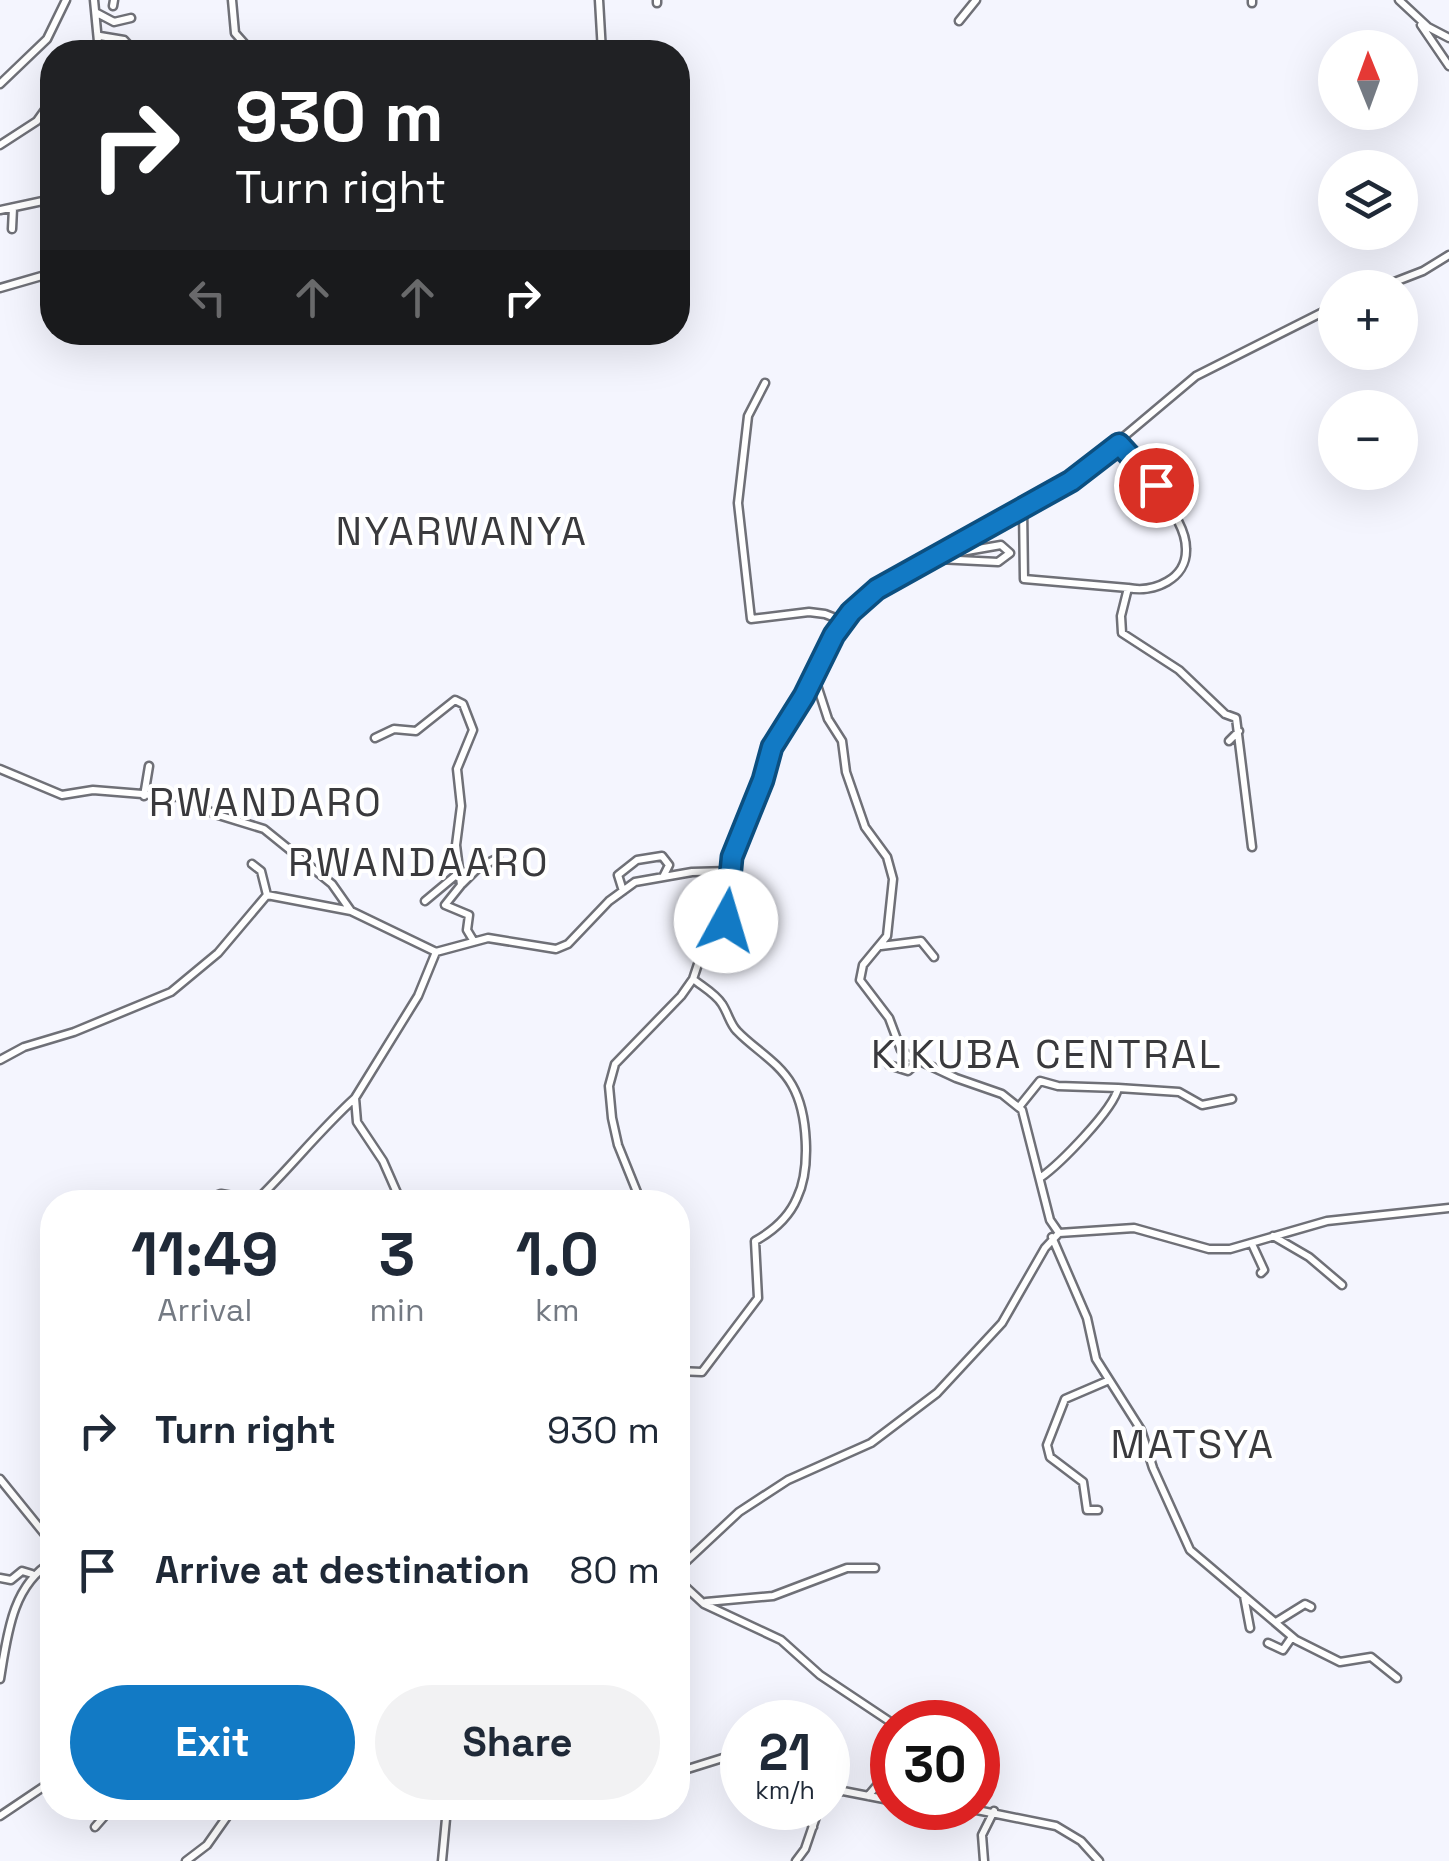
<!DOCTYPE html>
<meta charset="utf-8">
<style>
body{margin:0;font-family:"Space Grotesk",sans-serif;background:#f2f2f3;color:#1f2937;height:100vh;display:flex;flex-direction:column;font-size:38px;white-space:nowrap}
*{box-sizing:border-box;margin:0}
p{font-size:32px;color:#747a83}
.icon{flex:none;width:55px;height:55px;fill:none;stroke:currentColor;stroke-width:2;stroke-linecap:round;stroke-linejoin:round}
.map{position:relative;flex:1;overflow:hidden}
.details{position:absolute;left:40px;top:1190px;width:650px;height:630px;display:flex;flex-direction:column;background:#fff;border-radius:40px;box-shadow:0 10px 40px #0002}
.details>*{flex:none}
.guide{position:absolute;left:40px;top:40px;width:650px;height:305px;border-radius:40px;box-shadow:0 10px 40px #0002;background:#202124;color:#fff;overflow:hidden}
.needle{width:65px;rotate:359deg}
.buttons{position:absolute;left:1318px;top:30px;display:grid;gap:20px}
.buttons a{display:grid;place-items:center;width:100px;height:100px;border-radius:50%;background:#fff;box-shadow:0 10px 40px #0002;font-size:50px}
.speed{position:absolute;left:720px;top:1700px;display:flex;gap:20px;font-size:50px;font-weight:700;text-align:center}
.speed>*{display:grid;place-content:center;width:130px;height:130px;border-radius:50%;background:#fff;box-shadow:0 10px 40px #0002;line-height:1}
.speed small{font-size:25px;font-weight:400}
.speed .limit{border:15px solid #d22;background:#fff;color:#111}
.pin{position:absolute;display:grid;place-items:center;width:85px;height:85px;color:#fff;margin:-42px;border:5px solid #fff;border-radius:50%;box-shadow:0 2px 10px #0007}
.me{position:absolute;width:110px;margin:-55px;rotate:6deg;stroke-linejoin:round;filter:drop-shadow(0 0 8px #0008)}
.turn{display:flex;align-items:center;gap:35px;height:210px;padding:0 30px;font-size:45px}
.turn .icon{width:130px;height:130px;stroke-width:2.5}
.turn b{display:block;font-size:70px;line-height:85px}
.lanes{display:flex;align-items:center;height:95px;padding:0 30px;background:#0003;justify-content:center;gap:50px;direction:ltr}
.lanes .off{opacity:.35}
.eta{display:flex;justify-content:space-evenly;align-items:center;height:170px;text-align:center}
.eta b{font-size:60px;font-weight:700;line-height:70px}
.primary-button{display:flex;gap:20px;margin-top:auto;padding:20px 30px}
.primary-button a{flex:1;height:115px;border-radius:60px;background:#127ac5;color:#fff;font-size:40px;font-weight:700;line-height:115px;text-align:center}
.primary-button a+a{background:#f2f2f3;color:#1f2937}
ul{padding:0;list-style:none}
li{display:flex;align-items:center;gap:30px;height:140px;padding:0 30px}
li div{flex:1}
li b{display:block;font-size:38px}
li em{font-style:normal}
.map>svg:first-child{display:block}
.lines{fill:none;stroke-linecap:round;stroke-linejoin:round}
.minor-casing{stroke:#6f7077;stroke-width:11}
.minor{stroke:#fff;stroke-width:6}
.route-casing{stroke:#0c4f80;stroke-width:25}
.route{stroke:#127ac5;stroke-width:18}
.labels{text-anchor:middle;stroke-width:8;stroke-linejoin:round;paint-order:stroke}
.quarter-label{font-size:40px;letter-spacing:2.5px;fill:#3a3a3d;stroke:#fff}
</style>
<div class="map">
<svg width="1449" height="1861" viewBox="0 0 1449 1861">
<rect width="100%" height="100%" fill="#f4f5fe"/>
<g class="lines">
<defs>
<path id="minor" d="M94,0l5,52
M232,0l3,33 17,19
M599,0l3,52
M1252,0v3
M1399,0l29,27 21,11
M657,3v-3
M113,6l1,-6
M97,13l17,9 17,-4
M959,21l17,-21
M1421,25l28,41
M100,36l24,4 11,12
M0,84l47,-45 19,-39
M0,145l37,-24 15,-21
M0,210l52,-11
M12,229l1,-21
M0,288l52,-15
M1379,288l44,-17 26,-16
M765,383l-17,33 -10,87 13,116 58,-7 16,2 18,7
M1119,444l22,23 7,15c10,4 8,8 15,16 10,14 23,32 23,51 1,30 -32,44 -58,39
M1023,508l1,71 104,9 -7,28 1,17 57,37 46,44 11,4 16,129
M938,559l60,3 12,-9 -9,-8 -40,7 -5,-6
M815,679l13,40 14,22 4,31 19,55 22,30 6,22 -6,57 -24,29 -3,15 29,38 12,32 8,6 47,22 46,16 20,16 28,110 9,13
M375,738l19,-9 22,2 39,-31 8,4 10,26 -16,39 4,37 -5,39 5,40 -16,20 24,10 -2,15 6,10
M1229,741l10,-10
M0,769l62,26 31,-5 86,7 36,17 49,15 68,55 19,27
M144,796l5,-30
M252,864l9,7 6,24
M462,884l16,-16 20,-10
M623,891l-5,-16 19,-15 25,-4 7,9 -6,12
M425,901l36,-30
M881,946l40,-5 13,16
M0,1060l24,-13 50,-15 97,-40 47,-39 49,-58 84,16 85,41
M889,1065l19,6 11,-10
M1019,1107l21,-26 18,5 60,2
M1040,1178c20,-14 74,-69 78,-90l61,4 23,13 30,-6
M199,1202l22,-8 30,5 10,-3c33,-33 60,-67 94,-98
M401,1202l-18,-41 -26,-39 -2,-24 63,-102 18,-44 52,-14 68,11 12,-5 41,-43 26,-19 57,-10 39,-1
M641,1202l-23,-57 -6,-27 -3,-32 6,-22 66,-68 12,-17 7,-21 26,-37 6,-64 31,-77 9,-33 32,-51 36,-71 37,-36 194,-108 125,-105 139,-70
M1273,1236l36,21 33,28
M1052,1237l35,81 9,41 45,71 12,38 37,82 106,90 44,22 31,-5 26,21
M1252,1244l12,26 -3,3
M678,1371l24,1 56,-74 -3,-57c18,-10 34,-24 42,-43 14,-29 11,-85 -5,-113 -13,-23 -38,-36 -55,-54 -7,-7 -9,-18 -15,-27 -6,-10 -19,-17 -29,-25
M0,1479l52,64
M1098,1510h-11l-4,-28 -33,-25 -3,-12 18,-46 42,-18
M678,1569l61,-57 49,-32 83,-37 66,-50 65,-70 43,-75 14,-15 75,-5 75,21h21l97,-28 122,-13
M0,1578l11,2 11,-9 10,3
M678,1580l26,24 77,36 39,35 72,48
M1244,1596l6,32
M706,1602l67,-6 74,-28h28
M1276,1622l29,-18 6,3
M1268,1643l15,7 9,-13
M0,1679c7,-43 12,-94 52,-117
M784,1722h5
M828,1734l12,10 -1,27 -10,21
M678,1772l64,-20
M828,1794l15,-3 41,8 8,-5
M868,1796l24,-28
M804,1808l9,19
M967,1808l89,18 25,15 18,20
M0,1816l52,-35
M95,1827l14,-16 -5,-3
M186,1861l21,-16 26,-37
M442,1861l5,-53
M796,1861l9,-12 14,-41
M984,1861l-2,-26 12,-24"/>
</defs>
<!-- minor casing -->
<use href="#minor" class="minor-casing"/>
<!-- minor -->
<use href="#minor" class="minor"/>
</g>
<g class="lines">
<defs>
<path id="route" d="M726,921l6,-64 31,-77 9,-33 32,-51 30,-61 17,-23 26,-23 194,-108 48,-37 21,23 8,15 8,3"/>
</defs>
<!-- route casing -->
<use href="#route" class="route-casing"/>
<!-- route -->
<use href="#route" class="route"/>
</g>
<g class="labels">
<!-- quarter labels -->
<g class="quarter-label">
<text x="462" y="545">NYARWANYA</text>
<text x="266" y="816">RWANDARO</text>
<text x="419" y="876">RWANDAARO</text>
<text x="1047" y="1068">KIKUBA CENTRAL</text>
<text x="1193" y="1458">MATSYA</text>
</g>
</g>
</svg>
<div class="buttons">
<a><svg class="needle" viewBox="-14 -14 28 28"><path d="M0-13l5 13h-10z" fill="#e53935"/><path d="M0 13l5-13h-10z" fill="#747a83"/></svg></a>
<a><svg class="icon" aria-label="layers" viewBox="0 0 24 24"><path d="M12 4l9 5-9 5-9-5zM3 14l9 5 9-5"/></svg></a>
<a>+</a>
<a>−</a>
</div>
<div class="speed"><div>21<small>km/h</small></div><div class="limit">30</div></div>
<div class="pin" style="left:1156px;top:485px;background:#d93025"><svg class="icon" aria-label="arrive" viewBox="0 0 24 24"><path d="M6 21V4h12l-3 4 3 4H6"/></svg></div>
<svg class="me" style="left:726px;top:921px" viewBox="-20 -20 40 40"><circle r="19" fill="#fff"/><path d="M0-13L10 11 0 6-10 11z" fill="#127ac5"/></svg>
<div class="guide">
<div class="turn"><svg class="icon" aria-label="right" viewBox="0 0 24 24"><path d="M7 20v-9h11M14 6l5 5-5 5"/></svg><div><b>930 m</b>Turn right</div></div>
<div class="lanes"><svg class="icon off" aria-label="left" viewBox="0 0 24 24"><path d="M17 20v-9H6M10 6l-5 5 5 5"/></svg><svg class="icon off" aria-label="ahead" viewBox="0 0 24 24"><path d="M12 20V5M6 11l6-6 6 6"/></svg><svg class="icon off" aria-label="ahead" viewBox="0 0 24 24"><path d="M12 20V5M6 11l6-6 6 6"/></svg><svg class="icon" aria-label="right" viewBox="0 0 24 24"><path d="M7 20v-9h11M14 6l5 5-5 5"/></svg></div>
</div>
<section class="details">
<div class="eta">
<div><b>11:49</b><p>Arrival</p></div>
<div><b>3</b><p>min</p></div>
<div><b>1.0</b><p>km</p></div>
</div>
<ul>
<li><svg class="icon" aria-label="right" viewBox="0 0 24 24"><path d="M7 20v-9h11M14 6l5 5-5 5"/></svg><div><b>Turn right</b></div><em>930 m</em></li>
<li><svg class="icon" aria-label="arrive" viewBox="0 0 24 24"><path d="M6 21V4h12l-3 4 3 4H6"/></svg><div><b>Arrive at destination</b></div><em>80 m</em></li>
</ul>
<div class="primary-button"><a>Exit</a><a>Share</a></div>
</section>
</div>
